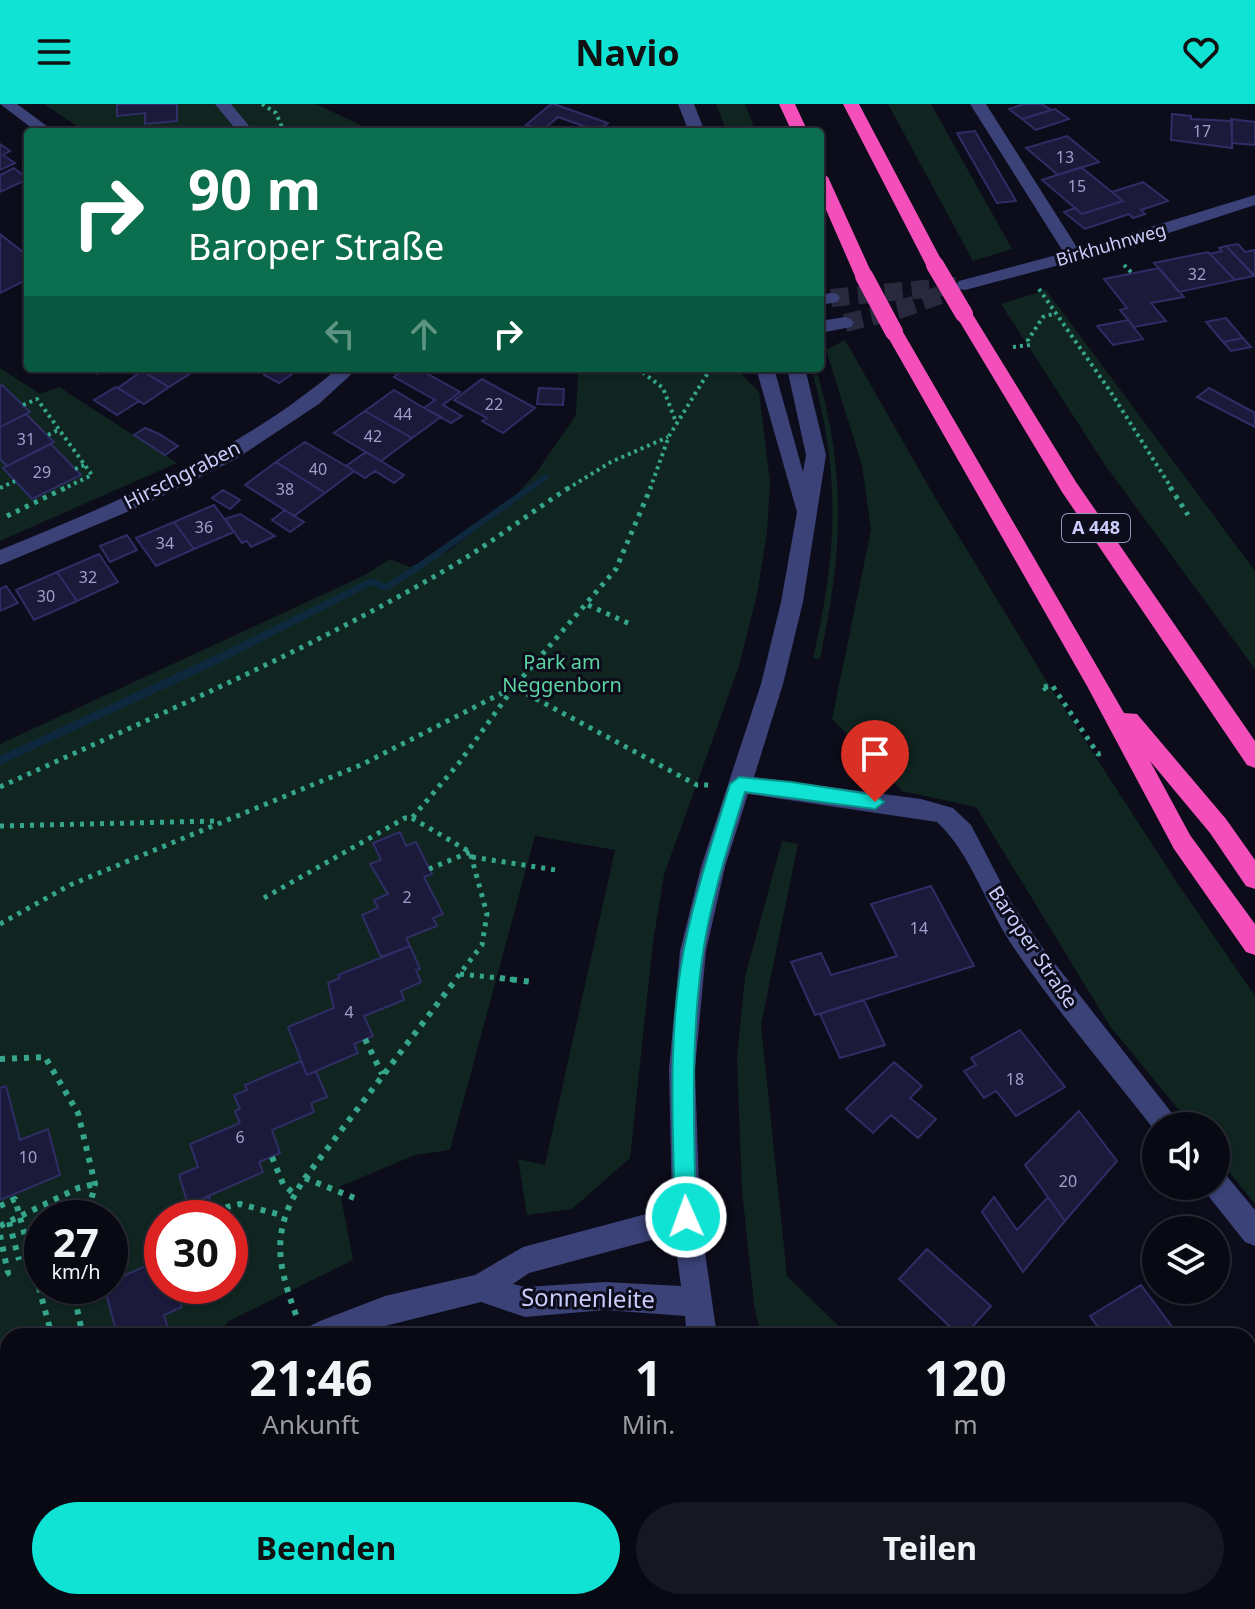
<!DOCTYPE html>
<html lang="de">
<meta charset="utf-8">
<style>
body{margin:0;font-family:"Noto Sans",sans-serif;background:#171722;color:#f1f3f6;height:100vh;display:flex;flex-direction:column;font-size:30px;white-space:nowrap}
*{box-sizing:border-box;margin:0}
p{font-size:26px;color:#999aa0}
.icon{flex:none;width:44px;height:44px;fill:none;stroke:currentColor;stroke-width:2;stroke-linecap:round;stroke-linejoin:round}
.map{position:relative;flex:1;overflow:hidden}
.details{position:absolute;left:0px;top:1224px;width:1256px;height:282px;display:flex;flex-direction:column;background:#090914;border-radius:24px 24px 0 0;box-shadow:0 2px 6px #0004,0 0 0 2px #292a34}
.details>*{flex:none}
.guide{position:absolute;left:24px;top:24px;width:800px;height:244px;border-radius:8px;box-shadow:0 2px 6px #0004,0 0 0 2px #292a34;background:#0b6e4f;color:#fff;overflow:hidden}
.tools{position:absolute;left:1142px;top:1008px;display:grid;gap:16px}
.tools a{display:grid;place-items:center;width:88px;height:88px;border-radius:50%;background:#090914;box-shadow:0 2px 6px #0004,0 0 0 2px #292a34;font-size:40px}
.speed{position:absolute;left:24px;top:1096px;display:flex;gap:16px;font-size:40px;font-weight:700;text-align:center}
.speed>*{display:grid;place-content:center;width:104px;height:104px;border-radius:50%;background:#090914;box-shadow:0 2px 6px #0004,0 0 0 2px #292a34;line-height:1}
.speed small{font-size:20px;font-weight:400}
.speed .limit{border:12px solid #d22;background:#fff;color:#111}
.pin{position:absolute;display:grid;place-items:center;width:68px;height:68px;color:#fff;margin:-82px -34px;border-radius:50% 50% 50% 0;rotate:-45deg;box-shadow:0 0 8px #0007}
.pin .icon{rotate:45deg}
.me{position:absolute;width:88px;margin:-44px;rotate:358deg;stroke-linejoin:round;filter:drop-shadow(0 0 6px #0008)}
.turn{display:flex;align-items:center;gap:28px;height:168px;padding:0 32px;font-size:36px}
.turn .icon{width:104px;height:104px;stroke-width:2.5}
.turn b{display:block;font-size:56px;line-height:68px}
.lanes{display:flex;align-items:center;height:76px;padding:0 32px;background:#0003;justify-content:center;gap:40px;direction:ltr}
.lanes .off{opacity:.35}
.eta{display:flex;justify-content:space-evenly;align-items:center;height:136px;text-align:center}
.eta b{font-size:48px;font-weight:700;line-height:56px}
.action{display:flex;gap:16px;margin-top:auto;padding:16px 32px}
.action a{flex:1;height:92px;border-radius:48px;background:#10e2d4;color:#111;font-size:32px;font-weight:700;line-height:92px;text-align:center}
.action a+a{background:#171722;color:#f1f3f6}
header{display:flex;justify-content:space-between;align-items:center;height:104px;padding:0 32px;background:#10e2d4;color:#111;font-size:36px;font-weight:700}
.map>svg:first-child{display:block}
.green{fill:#102520;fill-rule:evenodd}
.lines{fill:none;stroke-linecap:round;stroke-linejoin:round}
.stream{fill:#0e293d;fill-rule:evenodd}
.building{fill:#1b1a3b;stroke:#2f2d65;stroke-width:2}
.minor-tunnel{stroke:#28293d;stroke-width:18;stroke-dasharray:18 9;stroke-linecap:butt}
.path-far2{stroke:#35a58b;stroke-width:4;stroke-dasharray:3 4;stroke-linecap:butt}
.path-far1{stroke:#35a58b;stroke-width:5;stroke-dasharray:4 6;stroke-linecap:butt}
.path{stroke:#35a58b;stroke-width:6;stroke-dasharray:5 7;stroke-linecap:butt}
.minor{fill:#3a4277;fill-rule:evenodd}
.highway{fill:#f34eb9;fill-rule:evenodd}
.highway-bridge{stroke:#f34eb9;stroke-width:18}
.route{fill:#10e2d4;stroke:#0a938a;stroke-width:2}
.labels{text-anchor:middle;stroke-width:6;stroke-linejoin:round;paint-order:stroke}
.number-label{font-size:16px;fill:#9ea0cb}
.far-street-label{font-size:18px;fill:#cacdfb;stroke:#0c0c1b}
.shield{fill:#0c0c1b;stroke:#9193b8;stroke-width:2}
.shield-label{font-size:18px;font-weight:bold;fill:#cacdfb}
.street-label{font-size:20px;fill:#cacdfb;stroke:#0c0c1b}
.park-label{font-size:20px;fill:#5dd5a3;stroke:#0c0c1b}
.near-street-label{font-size:24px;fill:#cacdfb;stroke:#0c0c1b}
</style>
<header><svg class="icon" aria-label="menu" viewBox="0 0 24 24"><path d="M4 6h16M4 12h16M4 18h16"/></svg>Navio<svg class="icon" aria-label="heart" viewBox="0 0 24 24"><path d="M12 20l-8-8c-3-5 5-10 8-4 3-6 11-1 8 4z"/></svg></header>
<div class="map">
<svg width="1255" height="1505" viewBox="0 0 1255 1505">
<rect width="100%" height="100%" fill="#0c0c1b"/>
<!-- green -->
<path class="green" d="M44,0h272l59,28h-289z
M716,0h29l11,28h-29z
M888,0h43l81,145 -39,12z
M1046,186l209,281v98l-150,-204 -104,-161z
M845,236l88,154 116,191 127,196 79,115v208l-39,-48v-30h-24l-82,-100 -134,-219 -74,-16 -70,-72 39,-189 -9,-65 -36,-115z
M0,264l40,26 19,-7 118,76 -177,78z
M624,264h112l23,24 11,90 -3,50 -10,63 -18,71 -75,209 -11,67 -23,216 -58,51 -45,6 -9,-56 27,6 70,-315 -80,-14 -85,314 -35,5 -76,32 14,73 -124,61 -14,15h-207v67l-8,-36v-623l365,-169 25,-16 20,8 40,-17 52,-40 34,-37 40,-58 2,-43zM42,1114h68v68h-68zM162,1114h68v68h-68z
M813,271h5c29,104 24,180 2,284l-7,-1c24,-103 28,-180 0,-283z
M782,737l16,3 -37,181 26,251 62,60h-88l-7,-32 -12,-114 -5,-132 8,-81z
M202,1498h483l1,7h-482z
M837,1498h286l7,7h-290z"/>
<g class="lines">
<!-- stream -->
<path class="stream" d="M545,370l3,1v4l-131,93 -29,18h-6l-10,-5 -148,76 -224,104v-9l216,-101 153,-76h6l10,5 26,-16z"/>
</g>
<!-- building -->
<path class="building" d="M117,0h60v17l-32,3v-11l-28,3z
M551,0h3l54,19 -10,8 -40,-14 -15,13 -17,-5z
M1024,0h18l9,6 -29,9 -13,-10z
M1055,5l14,10 -33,11 -14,-11z
M1172,10l19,2v3l41,2v27l-61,-8z
M1231,15l24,3v23l-23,-2z
M975,27l41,70 -19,2 -40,-70z
M1067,32l32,26 -41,13 -32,-27z
M0,40l10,7 -7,4 12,8 -15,7z
M1081,63l31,25 11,9 -41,13 -40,-34z
M14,64l14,11 -28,13v-17z
M1143,78l25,19 -27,9 4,4 -12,4 -4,-4 -44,15 -21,-17 11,-4 7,6 41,-13 -11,-9z
M0,130l28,22v23l-28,14z
M1238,140l7,8 10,-2v26l-29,-30z
M1226,142l28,30 -19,4 -25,-26 12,-3 -3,-3z
M1208,148l27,28 -56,12 -25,-29z
M1159,164l25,29 -33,6 15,18 -32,6 -14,-17 7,-2 -23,-29z
M1226,214l17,20 -20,4 -17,-20z
M1128,216l15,19 -30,6 -16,-19z
M1243,234l8,9 -20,4 -8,-9z
M148,264h45l3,2 -27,17 -27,-16z
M274,264h20l4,2 -19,13 -15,-8z
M407,264h10l43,24 -17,13 19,11 -11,7 -27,-15 11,-8 -41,-23z
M142,267l27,16 -25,17 -26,-16z
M482,275l53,29 -32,25 -21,-12 5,-3 -33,-18z
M2,281l28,27 -30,15v-41z
M116,283l23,14 -22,14 -23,-15z
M539,284l25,1 -1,16 -26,-1z
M1209,284l46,25v14l-58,-30z
M394,286l30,18 17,9 -29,21 -47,-27z
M365,307l47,27 -31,23 -47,-28z
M26,310l28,28 -47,24 -7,-7v-32z
M145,324l14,6 19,12 -13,9 -31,-20z
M305,338l41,24 8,5 -29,22 -49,-31z
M51,340l30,31 -49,24 -29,-31z
M366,348l15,9 23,14 -10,8 -19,-12 -10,7 -19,-12z
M276,358l49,31 -31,23 -49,-31z
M223,386l17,10 -10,9 -18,-11z
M214,401l20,27 -40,17 -20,-27z
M285,406l19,12 -14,10 -18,-12z
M240,410l35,22 -24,11 -4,-6 -5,2 -17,-24z
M174,418l20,27 -38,17 -20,-28z
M127,431l10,15 -27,12 -10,-16z
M99,450l19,28 -41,19 -20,-29z
M57,468l20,29 -43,19 -18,-30z
M6,482l12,17 -18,8v-22z
M400,728l6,14 10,-4 16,32 -8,3 19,37 -10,4 4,8 -31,12 4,8 -29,11 -19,-42 16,-7 -4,-8 14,-6 -18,-30 11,-4 -8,-17z
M931,782l43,80 -159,49 -24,-53 30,-9 10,22 66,-19 -26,-52z
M410,842l10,23 -4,1 5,12 -20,9 3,9 -40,16 9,20 -19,8 4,9 -51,22 -19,-48 46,-19 -6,-25 12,-5 -2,-3z
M864,896l21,45 -45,13 -20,-44z
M1020,926l45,57 -49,29 -20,-25 -12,7 -20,-27 12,-6 -5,-7z
M301,957l6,14 9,-4 11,26 -16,6 3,9 -42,18 8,23 -21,9 4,10 -75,33 -9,-30 19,-8 -8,-23 50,-21 -5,-12 5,-2 -6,-14 13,-5 -2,-5z
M894,958l28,24 -12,12 26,21 -18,19 -27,-23 -18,18 -27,-24z
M6,982l14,54 28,-11 12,46 -60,25v-112z
M1079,1007l38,50 -52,60 -40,-56z
M209,1092l7,21 -54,1v68l44,1 -27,12 3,8 -18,8 6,21h-44l-2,-5 -7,3 -13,-48h6v-4l38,-17 -3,-8 5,-1 -6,-16 16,-7 -5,-14z
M994,1093l23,33 31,-33 17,24 -42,51 -41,-60z
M927,1145l64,57 -27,30h-4l-61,-57z
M1141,1181l38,51h-75l-14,-20z
M1248,1298l7,9v33l-7,5z
M1255,1374v58l-7,5v-58z
M294,1498h88l2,7h-87z"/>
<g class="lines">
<!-- minor-tunnel -->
<path class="minor-tunnel" d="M831,194l134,-13
M845,219l54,-13 41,-15"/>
<!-- path-far2 -->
<path class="path-far2" d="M262,0l14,9 8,19
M1124,161l8,8
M1039,185l71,102 62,98
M1013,243l17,-2 -2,-5 15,-23 13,-4
M637,264l26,20 13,34
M711,266l31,1
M96,269l7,-5
M23,301l14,-6 55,76 -29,14
M48,331l12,-6
M75,365l12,-5
M0,384l15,-7
M567,385l44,-27 57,-25
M650,385l19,-53 42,-68"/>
<!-- path-far1 -->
<path class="path-far1" d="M1170,383l18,28
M7,412l60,-29
M588,501l42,19
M1044,583l8,-2 46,69 5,-1
M1044,583l5,7
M0,683c153,-70 309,-136 454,-222 40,-24 77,-53 116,-78
M412,714l58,34 17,62 -5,31 -27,35
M0,722l217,-5
M472,753l84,13
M429,765l41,-17
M264,794l141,-80h7l47,-55 55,-76 183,98h13
M0,820l70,-39 293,-121 151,-77 102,-118 35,-82
M460,870l58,6"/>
<!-- path -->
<path class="path" d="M500,874l32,4
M365,935l17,35
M0,955l45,-2 33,56 17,71 -8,34
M272,1053l11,27 10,9
M305,1074l52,21
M0,1102l15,-7 37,137
M214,1106l26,-6 41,11
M9,1118l10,38
M0,1122l78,-38 17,-4
M0,1131l8,38 -8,4
M72,1182l11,50
M296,1211c-20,-55 -25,-86 9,-137l152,-200
M241,1498l4,7
M484,1498l4,7"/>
<!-- minor -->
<path class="minor" d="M0,0h17l38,28h-18z
M215,0h16l23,28h-16z
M678,0h16l11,28h-16z
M970,0h16l92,145 177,-54v10l-142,46 -148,39 -6,-1 -3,-4 3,-4 105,-28z
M831,189l6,1 3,4 -3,4 -17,3v-10z
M845,213l6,2 3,4 -3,4 -31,6v-12z
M338,264h20l-39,36 -83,55 -92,46 -144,60v-15c119,-49 239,-97 338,-182z
M756,264h18l29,104 3,-17 -19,-87h18l21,87 -23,147 -20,82 -29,93 167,22 32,9 18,17 40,77 31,45 140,179h-26v6c-49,-63 -102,-124 -146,-190 -25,-39 -39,-88 -73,-120l-189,-28 -23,73 -19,84 -11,118 5,148 17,119h-30l-2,-20 -80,-6 -80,7 -44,-15 -96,24 -27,10h-53l5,-10 10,-5 65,-25 90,-21 48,-28 149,-40 -3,-138 11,-118 21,-84 60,-183 20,-82 16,-90zM674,1130l7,52 -76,-4 -80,5 -12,-3 16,-11z
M1216,1067l10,4 29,35v36l-10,-4 -39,-49 -3,-7h13z
M33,1498h34l-3,7h-34z
M749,1498h32l2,7h-32z"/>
<!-- highway -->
<path class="highway" d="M779,0h16l13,28h-16z
M843,0h16l85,161 -3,4 -6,1 -9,-5z
M820,68l8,5 45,99 -3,4 -6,1 -9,-5 -35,-80z
M964,204l6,2 106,172 179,259v27l-8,-3 -185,-273 -107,-178z
M894,222l9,6 221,381 13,1 89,105 29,41v29l-9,-3 -36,-53 -60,-72 40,74 65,89v31l-9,-3 -72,-103 -87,-163 -202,-354z"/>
<!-- highway-bridge -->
<path class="highway-bridge" d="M935,161l29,49
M864,172l30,56"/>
</g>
<!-- route -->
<path class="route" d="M739,673l52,5 84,13 9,7 -9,7 -130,-17c-16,52 -34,106 -42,161 -13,88 -9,175 -7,264l-3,7 -7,3 -8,-3 -3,-7c-2,-89 -8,-180 9,-268 11,-56 29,-110 46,-165z"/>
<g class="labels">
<!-- number labels -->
<g class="number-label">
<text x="1202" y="33">17</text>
<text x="1065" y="59">13</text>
<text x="1077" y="88">15</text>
<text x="1197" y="176">32</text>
<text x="494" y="306">22</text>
<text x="403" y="316">44</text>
<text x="373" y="338">42</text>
<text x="26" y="341">31</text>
<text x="318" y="371">40</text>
<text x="42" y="374">29</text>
<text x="285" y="391">38</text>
<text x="204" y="429">36</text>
<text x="165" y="445">34</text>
<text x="88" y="479">32</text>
<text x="46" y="498">30</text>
<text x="407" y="799">2</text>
<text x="919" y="830">14</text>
<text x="349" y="914">4</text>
<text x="1015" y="981">18</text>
<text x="240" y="1039">6</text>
<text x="28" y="1059">10</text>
<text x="1068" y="1083">20</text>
</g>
<!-- far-street labels -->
<g class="far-street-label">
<text transform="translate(1111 141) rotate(-16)" y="6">Birkhuhnweg</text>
</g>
<!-- shield labels -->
<rect class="shield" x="1062" y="410" width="68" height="28" rx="6"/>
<g class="shield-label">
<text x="1096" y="430">A 448</text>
</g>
<!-- street labels -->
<g class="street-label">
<text transform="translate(182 371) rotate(-27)" y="7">Hirschgraben</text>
<text transform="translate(1033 843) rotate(56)" y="7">Baroper Straße</text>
</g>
<!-- park labels -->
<g class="park-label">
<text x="562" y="565">Park am<tspan x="562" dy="23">Neggenborn</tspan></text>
</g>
<!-- near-street labels -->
<g class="near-street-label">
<text transform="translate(588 1195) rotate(1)" y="8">Sonnenleite</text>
</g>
</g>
</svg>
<div class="tools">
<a><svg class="icon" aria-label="sound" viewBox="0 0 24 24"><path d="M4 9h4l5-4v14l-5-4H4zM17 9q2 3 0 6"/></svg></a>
<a><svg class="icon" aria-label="layers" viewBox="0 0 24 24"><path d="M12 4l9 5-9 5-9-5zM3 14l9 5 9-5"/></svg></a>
</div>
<div class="speed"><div>27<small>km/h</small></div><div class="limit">30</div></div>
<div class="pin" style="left:875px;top:698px;background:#d93025"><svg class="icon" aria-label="arrive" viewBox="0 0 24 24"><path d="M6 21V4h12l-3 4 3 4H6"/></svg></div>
<svg class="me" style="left:686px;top:1113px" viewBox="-20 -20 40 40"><circle r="17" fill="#10e2d4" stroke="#fff" stroke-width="3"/><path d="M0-11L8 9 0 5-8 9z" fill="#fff"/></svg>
<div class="guide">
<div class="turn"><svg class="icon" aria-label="right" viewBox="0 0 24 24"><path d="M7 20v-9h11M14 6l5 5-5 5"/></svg><div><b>90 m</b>Baroper Straße</div></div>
<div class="lanes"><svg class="icon off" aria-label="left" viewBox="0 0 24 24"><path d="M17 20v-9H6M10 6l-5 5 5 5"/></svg><svg class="icon off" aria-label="ahead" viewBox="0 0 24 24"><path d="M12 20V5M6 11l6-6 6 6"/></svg><svg class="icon" aria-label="right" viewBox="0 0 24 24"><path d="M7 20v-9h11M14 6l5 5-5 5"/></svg></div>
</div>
<section class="details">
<div class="eta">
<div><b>21:46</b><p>Ankunft</p></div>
<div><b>1</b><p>Min.</p></div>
<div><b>120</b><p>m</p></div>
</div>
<div class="action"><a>Beenden</a><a>Teilen</a></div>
</section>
</div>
